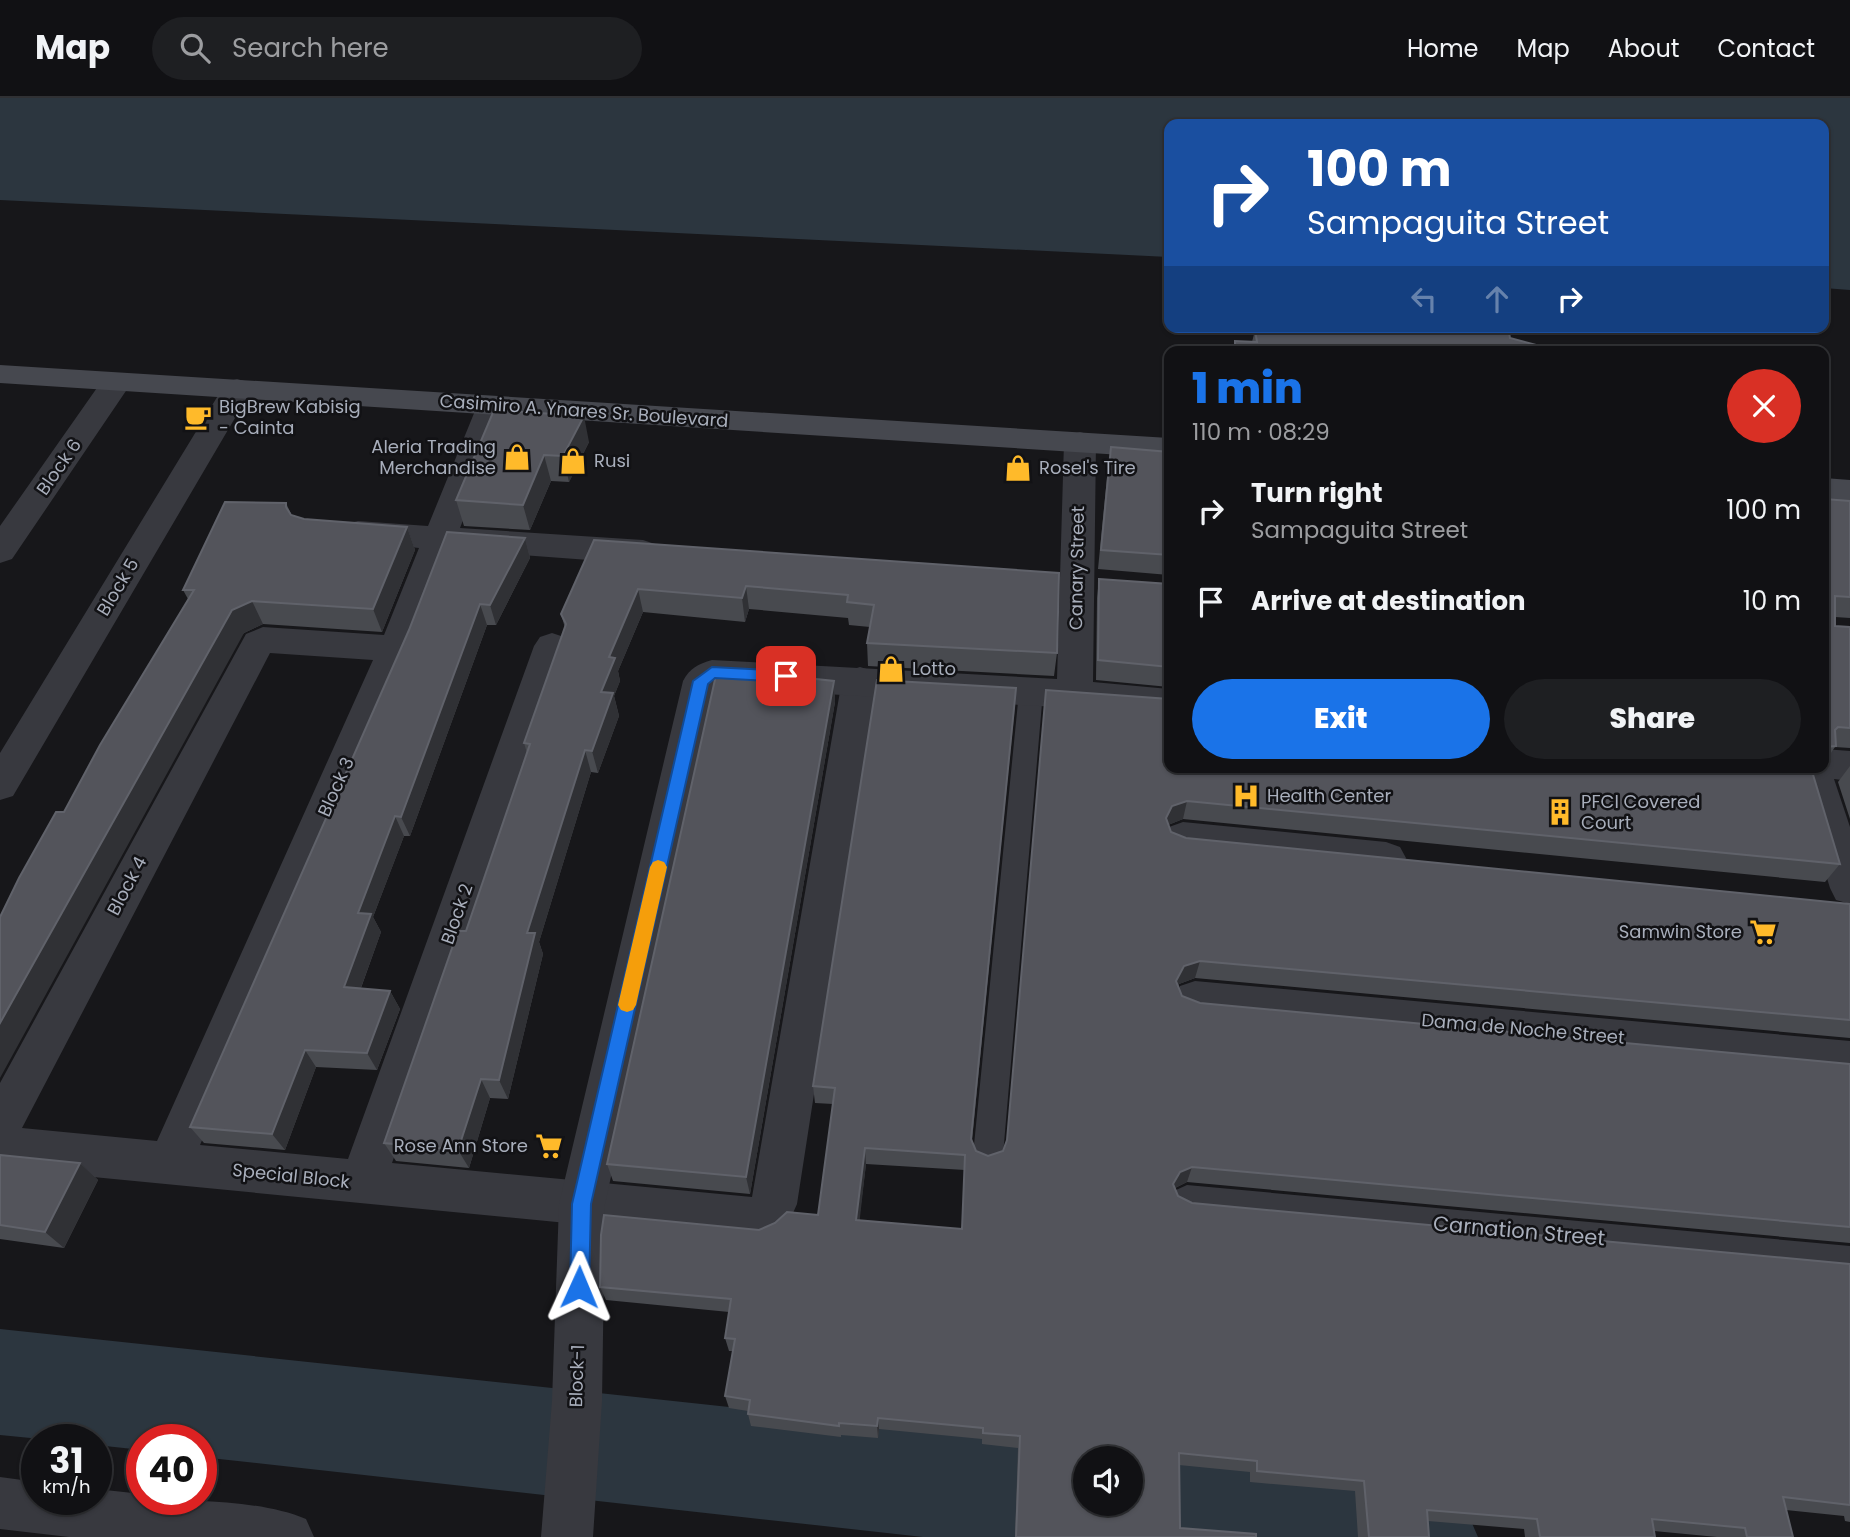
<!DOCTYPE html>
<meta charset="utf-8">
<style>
body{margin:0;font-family:Poppins,sans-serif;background:#1e1f22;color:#f1f3f6;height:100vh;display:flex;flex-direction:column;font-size:26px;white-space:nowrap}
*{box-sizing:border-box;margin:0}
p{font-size:23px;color:#9c9da0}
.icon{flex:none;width:38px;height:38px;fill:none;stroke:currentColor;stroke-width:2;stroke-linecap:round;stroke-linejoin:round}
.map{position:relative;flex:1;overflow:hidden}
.side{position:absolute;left:1164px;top:248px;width:665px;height:427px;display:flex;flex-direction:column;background:#111114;border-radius:14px;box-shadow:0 2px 5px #0004,0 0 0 2px #303134}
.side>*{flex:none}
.guide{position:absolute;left:1164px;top:21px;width:665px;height:214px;border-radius:14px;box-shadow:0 2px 5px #0004,0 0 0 2px #303134;background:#1a4fa0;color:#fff;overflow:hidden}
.buttons{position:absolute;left:1073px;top:1348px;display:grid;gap:14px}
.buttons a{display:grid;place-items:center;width:70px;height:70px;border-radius:50%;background:#111114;box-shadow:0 2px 5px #0004,0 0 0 2px #303134;font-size:35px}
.speed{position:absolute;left:21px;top:1326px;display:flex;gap:14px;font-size:35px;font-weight:700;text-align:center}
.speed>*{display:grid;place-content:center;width:91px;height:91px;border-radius:50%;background:#111114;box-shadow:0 2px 5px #0004,0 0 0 2px #303134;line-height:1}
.speed small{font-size:18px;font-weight:400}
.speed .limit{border:10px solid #d22;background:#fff;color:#111}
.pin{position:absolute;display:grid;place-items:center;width:60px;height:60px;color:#fff;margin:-30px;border-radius:14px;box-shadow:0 4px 10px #0006}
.me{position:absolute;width:77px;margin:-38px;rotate:1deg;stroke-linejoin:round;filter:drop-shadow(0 0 5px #0008)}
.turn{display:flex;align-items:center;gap:24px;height:147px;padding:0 28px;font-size:32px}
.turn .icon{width:91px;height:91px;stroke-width:2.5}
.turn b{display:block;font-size:49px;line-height:60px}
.lanes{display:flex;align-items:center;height:66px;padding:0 28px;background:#0003;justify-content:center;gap:35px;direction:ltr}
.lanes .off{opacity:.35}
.round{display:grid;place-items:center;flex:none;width:74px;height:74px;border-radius:37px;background:#1e1f22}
.overview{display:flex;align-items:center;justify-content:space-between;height:119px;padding:0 28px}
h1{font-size:42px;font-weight:800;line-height:52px;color:#1a73e8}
.action{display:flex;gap:14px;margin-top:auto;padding:14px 28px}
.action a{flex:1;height:80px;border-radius:42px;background:#1a73e8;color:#fff;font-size:28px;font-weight:800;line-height:80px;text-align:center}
.action a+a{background:#1e1f22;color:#f1f3f6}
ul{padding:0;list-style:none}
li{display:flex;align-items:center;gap:21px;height:91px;padding:0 28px}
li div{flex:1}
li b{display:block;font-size:26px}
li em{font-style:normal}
header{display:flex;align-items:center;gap:42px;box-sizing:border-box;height:98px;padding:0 35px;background:#111114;border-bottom:2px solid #303134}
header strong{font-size:33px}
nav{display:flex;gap:38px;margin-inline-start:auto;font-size:24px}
.search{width:490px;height:63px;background:#1e1f22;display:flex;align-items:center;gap:18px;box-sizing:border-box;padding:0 24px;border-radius:38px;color:#9c9da0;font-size:26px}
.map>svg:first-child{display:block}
.water{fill:#2c363f}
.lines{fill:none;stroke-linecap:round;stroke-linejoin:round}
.river{fill:#2c363f;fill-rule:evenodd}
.service{fill:#38393f;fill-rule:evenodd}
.minor{fill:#38393f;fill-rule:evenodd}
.tertiary{fill:#38393f;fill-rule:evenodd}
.secondary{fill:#46484f;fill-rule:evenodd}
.wall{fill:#484a4f;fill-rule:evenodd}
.shaded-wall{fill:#303135}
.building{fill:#53545b;stroke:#60626a;stroke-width:2;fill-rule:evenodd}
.route{fill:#1a73e8;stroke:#114b97;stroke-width:2}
.slow{fill:#f59e0b}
.labels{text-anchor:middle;stroke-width:5;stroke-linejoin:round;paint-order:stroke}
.poi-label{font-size:18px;fill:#a8aebb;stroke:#121215;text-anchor:start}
.street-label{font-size:18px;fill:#a8aebb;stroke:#121215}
.near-street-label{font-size:21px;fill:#a8aebb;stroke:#121215}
</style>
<header>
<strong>Map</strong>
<div class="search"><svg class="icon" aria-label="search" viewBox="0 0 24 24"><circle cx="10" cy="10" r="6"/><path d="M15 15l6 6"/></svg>Search here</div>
<nav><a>Home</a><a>Map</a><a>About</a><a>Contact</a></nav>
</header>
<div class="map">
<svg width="1850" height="1439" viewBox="0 0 1850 1439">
<rect width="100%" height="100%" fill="#17171a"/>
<!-- water -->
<path class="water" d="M0,0h1850v192l-26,-2v-164h-655v133l-1169,-57z"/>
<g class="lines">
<!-- river -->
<path class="river" d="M0,1231l1085,116 18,7 10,-4 309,33 39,17 17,39h-555l-722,-80v-17h-59v10l-46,-5v-5h-45l-51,-5zM1085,1360h45v45h-45z"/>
<!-- service -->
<path class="service" d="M1031,585l9,2 3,7 -40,463 -4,10 -11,4 -11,-4 -4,-10 46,-463 3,-7z
M1187,1087l663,61v32l-663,-63 -11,-5 -5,-10 5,-10z"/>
<!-- minor -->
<path class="minor" d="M117,275l11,2 4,7 -120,177 -12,4v-37l106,-151z
M237,281l11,3 4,7 -239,407 -13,4v-47l222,-364 4,-7z
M492,298l11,3 4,7 -47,122 183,12 12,4 5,8 -5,8 -12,4 -191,-14 -38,99 -214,496 148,14 186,-513 6,-9 12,-4 12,4 6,9 -178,517 360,34 90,-517 5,-9 13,-4 13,4 5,9 -81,524c-10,23 -11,29 -35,38l-762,-74v-85l246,-449 17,-7 121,8 35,-87 -73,-8 -5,-8 5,-8 12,-3 70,5 49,-120 4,-7zM270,555l103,7 -216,481 -135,-13z
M1824,651l26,2v30l-16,-2 16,48v77l-14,-4 -6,-12 -37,-120h31z
M1183,724l203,20 14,5 6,11 -6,11 -14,5 -203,-20 -14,-5 -5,-11 5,-11z
M1195,883l655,60v38l-655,-62 -15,-5 -6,-13 6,-13z
M0,1379l37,5v18h59v-11l46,5v6c49,0 119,0 164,19l8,18h-245l-69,-8z"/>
<!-- tertiary -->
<path class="tertiary" d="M1080,334l11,3 5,7 -3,240 76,7v28l-94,-9 -357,-20 -113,516 -3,197 -9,136h-52l11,-136 7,-197 124,-523c7,-13 15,-17 29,-21l345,19 7,-237 5,-7z"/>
<!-- secondary -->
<path class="secondary" d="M0,267l1169,73v20l-1169,-75z
M1824,380l26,2v22l-26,-2z"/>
</g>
<!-- wall -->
<path class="wall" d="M1262,229h246l2,11 39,14h-316l2,-11 17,1 3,-12h7z
M494,312l95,32 -20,40 -18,-1 -21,49 -66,-4 -8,-26z
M1169,354v123l-71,-6 10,-102z
M1824,401l26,2v117l-15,-1v9l15,1v121l-15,-1 -11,16z
M286,405l6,13 12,3 103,8 8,23 -33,82 -119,-8 -19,9 -180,179 124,-213 -5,-9z
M525,440l5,20 -34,67h-9l-77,211h-6l-31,81 8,15 -20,56 29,3 10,18 -23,61 -61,-3 -31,83 -81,-7 -14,-16 219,-497z
M594,442l465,33 -2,80 -3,23 -186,-10 -1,-23 3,-16 -21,-2 -1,-7 -99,-9 -4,13 -102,-10 -25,59 2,10 -6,15 5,20 -21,57 -7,-1 -52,170 4,12 -35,145 -18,-1 -21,70 -73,-7 -12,-18 82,-212 61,-178 -3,-10 41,-115 -4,-14z
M1099,481l70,5v103l-73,-7 1,-82z
M777,581l57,2 1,21 -85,492 -137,-13 -6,-17z
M1016,590l-44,453 4,10 12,5 15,-5 4,-11 39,-450 794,174 -15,18 -642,-63 -15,6 3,7 15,6 664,66v134l-655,-60 -16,6 -1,2 4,10 18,7 650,61v179l-663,-61 -12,6 3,8 14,7 658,61v258l-5,-1 -1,-5 -58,-6 7,27h-76l-63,-6 1,6h-130l-1,-8 -96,-8 1,16h-71l-3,-46 -105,-9v-10l-71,-7 1,63 76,9h-241l3,-89 -36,-4v-5l-103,-10 -1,9 -37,-3v2l-90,-11 -3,-12v-3l-19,-3 -4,-12 8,-45h-4l-4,-13 4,-26 -123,-12 -6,-13 159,-57 59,-15 15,-111 -18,-1 -2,-17zM866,1066l99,6 -3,59 -103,-9z
M1850,668v53l-12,-37z
M0,1057l80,8 18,17 -34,68 -64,-9z"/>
<!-- shaded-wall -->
<path class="shaded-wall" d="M584,318l5,26 -20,40 -6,-26z
M544,357l7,26 -21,49 -7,-25z
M407,429l8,23 -33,82 -9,-23z
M525,440l5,20 -34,67 -6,-20z
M746,488l3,23 -4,13 -3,-24z
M638,491l5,23 -25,59 2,10 -6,15 5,20 -21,57 -6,-22 9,-59 8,-35z
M252,503l11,23 -19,9 -244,445v-55l232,-413z
M480,506l7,21 -77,211 -9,-19z
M834,583l1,21 -85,492 -4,-17z
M1016,590l-1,19 -45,448 1,-16z
M585,652l6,22 -52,170 4,12 -35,145 -9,-19 28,-147z
M1187,703l-4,18 -15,6 -2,-7 6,-12z
M395,718l9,20 -31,81 8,15 -26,72 -11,-17 14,-74z
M1200,863l-5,17 -16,6 -7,14 4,-17 8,-15z
M390,893l10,18 -23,61 -10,-17z
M305,952l11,17 -31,83 -13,-16z
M481,981l9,19 -21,70 -11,-18z
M865,1050l1,16 -8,71 -2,-15z
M80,1065l18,17 -34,68 -19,-16z
M1192,1069l-5,15 -12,6 -2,-4 7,-12z
M878,1320l1,11 -1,9 -1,-12z"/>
<!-- building -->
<path class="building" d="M1265,229h243l2,11 38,10 1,4h-314v-11l22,1 -2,-12h10z
M494,312l90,6 -21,40 -19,-1 -21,50 -67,-5z
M1111,349l58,5v103l-68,-5z
M1824,401l26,2v96l-15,-1v30l15,1v101l-12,-1 -3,3 1,16 -12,1z
M225,404l61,1v4l5,8 13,4 103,8 -34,82 -121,-8 -20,9 -232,413v-106l19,-39 37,-66h8l36,-67 94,-155h-11z
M447,434l78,6 -35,67 -10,-1 -79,213 -6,-1 -37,97 13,1 -27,73 46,4 -23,62 -62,-3 -33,84 -82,-7 219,-497z
M594,442l465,33 -2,80 -190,-10 7,-38 -27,-3 1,-7 -102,-9 -4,12 -104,-9 -29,68 6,1 -14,34 12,1 -21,58 -7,-1 -58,183h8l-36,147 -18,-1 -23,71 -74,-7 74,-212h8l64,-187 -6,-1 42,-119 -5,-10z
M1099,481l70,5v83l-71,-7z
M716,577l61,4 1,-4 56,6 -88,496 -139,-13z
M877,582l139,8 -45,451 5,12 12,5 15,-5 4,-11 39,-450 123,9v69h642l29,96 -653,-63 -15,5 -6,12 5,14 15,6 664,66v116l-650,-59 -16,5 -8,15 6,15 18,7 650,61v163l-658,-60 -12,5 -7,12 5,12 14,7 658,61v241l-67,-8 10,40h-46l-2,-9 -93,-9 3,18h-115l-3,-18 -110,-9 2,27h-60l-5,-56 -107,-10v-10l-78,-8 1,75 76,6v3h-240l4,-101 -37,-3v-5l-105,-10 -1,8 -38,-3v3l-91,-12 2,-14 -25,-4 10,-57 -10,-1 6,-39 -131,-12 1,-52 3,-20 155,15 16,-7 12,-11 31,3 17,-127 -22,-2zM865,1050l100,7 -3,74 -106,-9zM1085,1360h45v45h-45z
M0,1057l80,8 -35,69 -45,-7z"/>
<!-- route -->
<path class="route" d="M712,569l74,4 7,5 -7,6 -71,-4 -7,6 -117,520 -2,83 -3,6 -7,3 -7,-3 -2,-6 2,-83 121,-523z"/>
<!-- slow -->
<path class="slow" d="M658,762l6,2 3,5 -31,138 -3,5 -6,2 -6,-2 -3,-5 32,-138 3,-5z"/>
<!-- icons -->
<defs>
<symbol id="cafe-bare" viewBox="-9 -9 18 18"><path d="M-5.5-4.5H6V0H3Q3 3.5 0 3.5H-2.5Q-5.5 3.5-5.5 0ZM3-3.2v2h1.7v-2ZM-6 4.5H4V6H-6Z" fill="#ffba2a" stroke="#121215" stroke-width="2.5" paint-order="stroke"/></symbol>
<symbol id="shop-bare" viewBox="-9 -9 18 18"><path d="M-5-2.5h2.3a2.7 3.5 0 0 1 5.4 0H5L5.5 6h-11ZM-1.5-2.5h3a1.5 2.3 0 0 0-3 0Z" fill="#ffba2a" stroke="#121215" stroke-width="2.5" paint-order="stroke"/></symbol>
<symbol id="hospital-bare" viewBox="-9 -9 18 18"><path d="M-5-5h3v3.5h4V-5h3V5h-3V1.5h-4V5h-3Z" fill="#ffba2a" stroke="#121215" stroke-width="2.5" paint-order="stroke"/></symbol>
<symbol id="building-bare" viewBox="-9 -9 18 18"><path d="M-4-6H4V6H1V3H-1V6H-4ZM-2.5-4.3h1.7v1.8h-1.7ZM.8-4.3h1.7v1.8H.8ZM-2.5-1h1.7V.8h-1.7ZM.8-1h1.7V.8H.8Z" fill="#ffba2a" stroke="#121215" stroke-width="2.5" paint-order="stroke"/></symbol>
<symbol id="supermarket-bare" viewBox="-9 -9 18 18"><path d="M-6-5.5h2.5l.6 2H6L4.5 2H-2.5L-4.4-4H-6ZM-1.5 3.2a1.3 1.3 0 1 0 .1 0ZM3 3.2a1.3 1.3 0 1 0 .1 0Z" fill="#ffba2a" stroke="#121215" stroke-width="2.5" paint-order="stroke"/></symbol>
</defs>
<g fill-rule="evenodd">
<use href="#cafe-bare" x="179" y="300" width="38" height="38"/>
<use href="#shop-bare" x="498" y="340" width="38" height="38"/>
<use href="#shop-bare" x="554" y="344" width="38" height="38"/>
<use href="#shop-bare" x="999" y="351" width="38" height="38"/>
<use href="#shop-bare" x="872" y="552" width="38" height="38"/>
<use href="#hospital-bare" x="1227" y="679" width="38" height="38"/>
<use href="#building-bare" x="1541" y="695" width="38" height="38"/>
<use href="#supermarket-bare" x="1744" y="815" width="38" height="38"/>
<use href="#supermarket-bare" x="530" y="1029" width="38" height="38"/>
</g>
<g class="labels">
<!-- poi labels -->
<g class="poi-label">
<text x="219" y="315">BigBrew Kabisig<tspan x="219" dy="21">- Cainta</tspan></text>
<text x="496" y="355" text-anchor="end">Aleria Trading<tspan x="496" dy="21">Merchandise</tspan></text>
<text x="594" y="369">Rusi</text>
<text x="1039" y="376">Rosel's Tire</text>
<text x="912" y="577">Lotto</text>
<text x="1267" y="704">Health Center</text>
<text x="1581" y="710">PFCI Covered<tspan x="1581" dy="21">Court</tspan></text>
<text x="1742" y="840" text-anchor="end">Samwin Store</text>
<text x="528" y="1054" text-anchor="end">Rose Ann Store</text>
</g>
<!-- street labels -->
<g class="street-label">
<text transform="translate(584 313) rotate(4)" y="6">Casimiro A. Ynares Sr. Boulevard</text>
<text transform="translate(59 369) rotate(-55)" y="6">Block 6</text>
<text transform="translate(1077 470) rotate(-89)" y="6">Canary Street</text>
<text transform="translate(118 489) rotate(-59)" y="6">Block 5</text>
<text transform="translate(336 689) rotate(-66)" y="6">Block 3</text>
<text transform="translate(127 788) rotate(-62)" y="6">Block 4</text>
<text transform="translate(457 816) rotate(-71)" y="6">Block 2</text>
<text transform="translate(1523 931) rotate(5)" y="6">Dama de Noche Street</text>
<text transform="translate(291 1078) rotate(6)" y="6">Special Block</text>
<text transform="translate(577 1278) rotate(-88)" y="6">Block-1</text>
</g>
<!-- near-street labels -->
<g class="near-street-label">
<text transform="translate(1519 1133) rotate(5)" y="7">Carnation Street</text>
</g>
</g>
</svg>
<div class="buttons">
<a><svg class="icon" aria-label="sound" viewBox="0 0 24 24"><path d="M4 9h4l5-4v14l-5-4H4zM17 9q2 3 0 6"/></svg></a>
</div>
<div class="speed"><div>31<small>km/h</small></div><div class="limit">40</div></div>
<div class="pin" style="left:786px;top:578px;background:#d93025"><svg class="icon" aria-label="arrive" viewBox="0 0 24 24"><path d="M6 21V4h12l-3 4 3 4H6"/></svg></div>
<svg class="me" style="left:579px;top:1189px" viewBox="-20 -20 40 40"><path d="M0-17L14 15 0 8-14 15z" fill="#1a73e8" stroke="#fff" stroke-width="4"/></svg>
<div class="guide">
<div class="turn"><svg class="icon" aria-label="right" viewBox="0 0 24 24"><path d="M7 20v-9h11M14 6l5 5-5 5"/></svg><div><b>100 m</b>Sampaguita Street</div></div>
<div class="lanes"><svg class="icon off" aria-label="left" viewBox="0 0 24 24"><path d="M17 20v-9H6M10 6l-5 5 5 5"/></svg><svg class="icon off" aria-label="ahead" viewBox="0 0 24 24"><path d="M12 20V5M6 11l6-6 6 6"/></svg><svg class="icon" aria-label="right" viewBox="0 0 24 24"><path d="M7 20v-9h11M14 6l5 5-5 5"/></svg></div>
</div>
<section class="side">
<div class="overview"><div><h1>1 min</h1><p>110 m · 08:29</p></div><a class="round" style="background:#d93025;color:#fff"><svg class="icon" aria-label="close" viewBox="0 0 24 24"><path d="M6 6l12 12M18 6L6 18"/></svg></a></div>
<ul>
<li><svg class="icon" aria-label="right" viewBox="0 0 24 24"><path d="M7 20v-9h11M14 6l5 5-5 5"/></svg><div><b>Turn right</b><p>Sampaguita Street</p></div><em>100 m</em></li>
<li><svg class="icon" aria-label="arrive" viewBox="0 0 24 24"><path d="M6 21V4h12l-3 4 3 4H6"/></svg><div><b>Arrive at destination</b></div><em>10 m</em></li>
</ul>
<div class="action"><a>Exit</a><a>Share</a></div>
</section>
</div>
